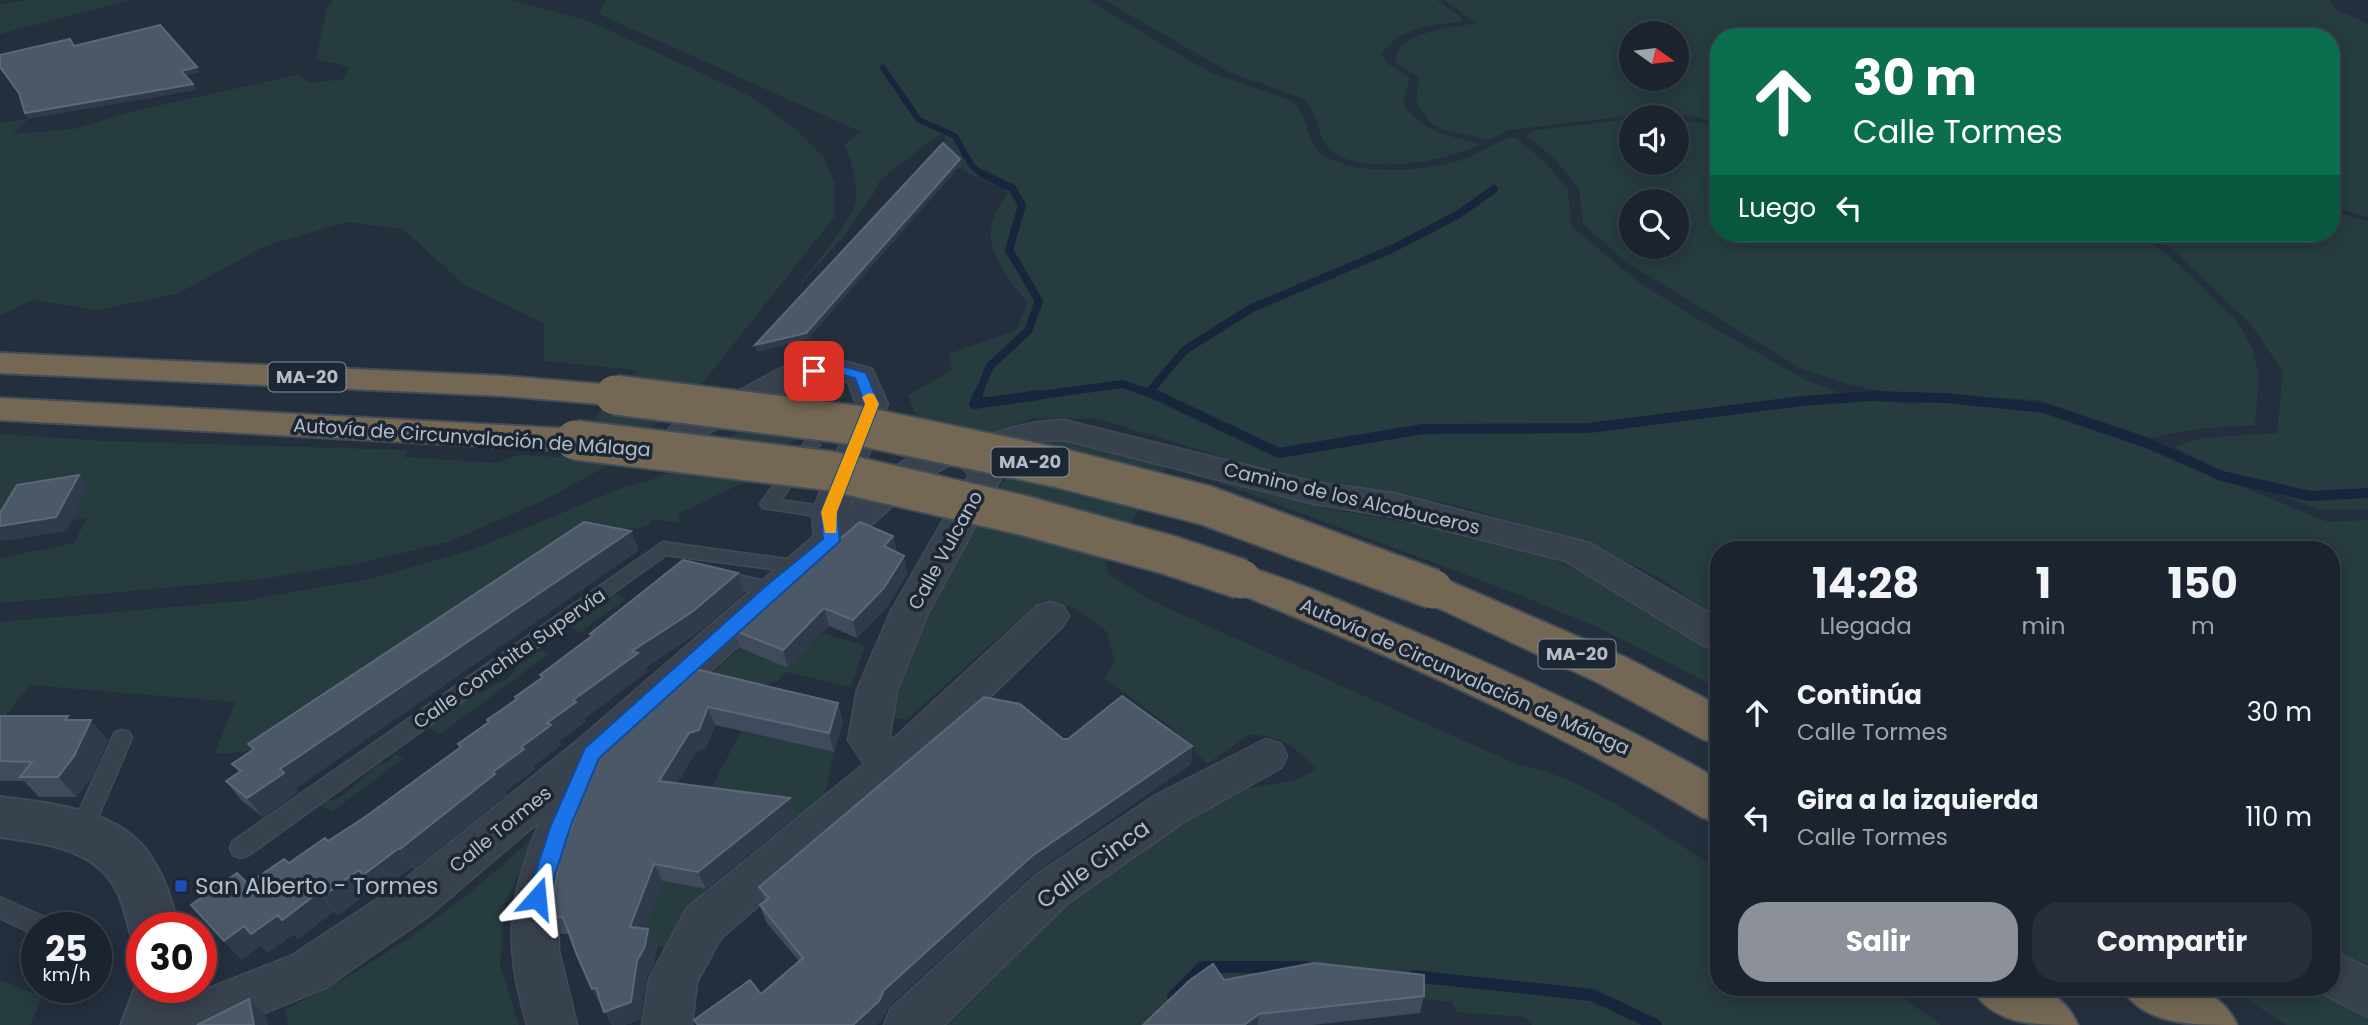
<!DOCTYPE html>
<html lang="es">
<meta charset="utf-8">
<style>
body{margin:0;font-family:Poppins,sans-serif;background:#282f3a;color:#f1f3f6;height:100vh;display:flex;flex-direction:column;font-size:26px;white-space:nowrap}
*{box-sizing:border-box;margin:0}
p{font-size:23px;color:#a0a4aa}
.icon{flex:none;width:38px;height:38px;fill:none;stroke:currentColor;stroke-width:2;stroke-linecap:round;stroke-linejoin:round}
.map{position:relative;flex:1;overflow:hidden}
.sheet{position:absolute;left:1710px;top:541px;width:630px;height:455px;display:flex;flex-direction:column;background:#1b232e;border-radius:28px;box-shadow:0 4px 18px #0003,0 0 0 2px #39404a}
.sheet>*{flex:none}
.guide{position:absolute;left:1710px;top:28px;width:630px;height:214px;border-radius:28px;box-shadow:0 4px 18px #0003,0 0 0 2px #39404a;background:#0b6e4f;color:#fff;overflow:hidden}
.needle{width:46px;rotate:104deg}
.buttons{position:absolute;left:1619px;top:21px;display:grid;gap:14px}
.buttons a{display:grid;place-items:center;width:70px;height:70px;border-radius:50%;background:#1b232e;box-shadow:0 4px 18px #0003,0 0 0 2px #39404a;font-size:35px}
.speed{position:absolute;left:21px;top:912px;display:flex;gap:14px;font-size:35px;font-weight:700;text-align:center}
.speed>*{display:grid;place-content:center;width:91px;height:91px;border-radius:50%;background:#1b232e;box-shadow:0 4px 18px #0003,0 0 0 2px #39404a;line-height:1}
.speed small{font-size:18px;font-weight:400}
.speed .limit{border:10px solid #d22;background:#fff;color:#111}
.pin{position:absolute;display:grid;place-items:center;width:60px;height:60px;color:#fff;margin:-30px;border-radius:14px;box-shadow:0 4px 10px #0006}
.me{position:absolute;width:77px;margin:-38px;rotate:18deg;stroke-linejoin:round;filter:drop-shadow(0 0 5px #0008)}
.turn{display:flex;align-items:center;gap:24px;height:147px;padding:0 28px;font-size:32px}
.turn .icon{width:91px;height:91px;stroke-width:2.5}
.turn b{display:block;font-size:49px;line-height:60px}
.then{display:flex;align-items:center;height:66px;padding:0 28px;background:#0003;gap:14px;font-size:26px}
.eta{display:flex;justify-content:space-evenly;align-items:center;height:119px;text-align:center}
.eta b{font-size:42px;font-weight:700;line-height:49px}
.action{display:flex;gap:14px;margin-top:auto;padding:14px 28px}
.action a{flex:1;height:80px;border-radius:28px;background:#8c9099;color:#fff;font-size:28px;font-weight:700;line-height:80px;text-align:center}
.action a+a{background:#282f3a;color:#f1f3f6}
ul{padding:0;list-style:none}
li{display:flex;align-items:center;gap:21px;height:105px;padding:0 28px}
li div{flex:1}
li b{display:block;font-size:26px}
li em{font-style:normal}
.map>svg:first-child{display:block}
.green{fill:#263c3f;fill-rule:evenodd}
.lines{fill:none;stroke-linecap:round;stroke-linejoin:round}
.stream-far3{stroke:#17263c;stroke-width:6}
.stream-far2{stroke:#17263c;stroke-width:8}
.stream-far1{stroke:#17263c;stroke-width:10}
.stream{stroke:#17263c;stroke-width:12}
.service-casing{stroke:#414a57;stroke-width:3}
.minor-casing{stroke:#414a57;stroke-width:3}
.tertiary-casing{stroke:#414a57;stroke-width:4}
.motorway-casing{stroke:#434c59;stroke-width:4}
.service{fill:#38414e;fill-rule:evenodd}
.minor{fill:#38414e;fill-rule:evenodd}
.tertiary{fill:#38414e;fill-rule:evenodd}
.motorway{fill:#746855;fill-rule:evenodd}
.motorway-bridge-far1-casing{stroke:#434c59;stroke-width:33;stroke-linecap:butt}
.motorway-bridge-casing{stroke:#434c59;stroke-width:43;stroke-linecap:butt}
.motorway-bridge-far1{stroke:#746855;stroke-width:31}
.motorway-bridge{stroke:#746855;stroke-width:39}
.wall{fill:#3f4b5c}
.shaded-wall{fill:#2f3b4b}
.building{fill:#4b5868;stroke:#5c6777;stroke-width:2}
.route{fill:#1a73e8;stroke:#114b97;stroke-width:2}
.slow{fill:#f59e0b}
.transit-dot{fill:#1a4fb4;stroke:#1d2633;stroke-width:2.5}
.labels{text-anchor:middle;stroke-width:7;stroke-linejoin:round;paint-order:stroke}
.shield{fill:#1d2633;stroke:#878f9c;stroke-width:2}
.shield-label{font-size:18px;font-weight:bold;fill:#b4bcc9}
.street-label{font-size:19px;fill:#b4bcc9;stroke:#1d2633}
.near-street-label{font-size:23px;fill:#b4bcc9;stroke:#1d2633}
.near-poi-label{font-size:23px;fill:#b4bcc9;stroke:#1d2633;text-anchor:start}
</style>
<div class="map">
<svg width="2368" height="1025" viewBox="0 0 2368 1025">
<rect width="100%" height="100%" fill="#242f3e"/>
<!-- green -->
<path class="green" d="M29,0h101l-130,34v-29z
M334,0h177l78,21 159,74 45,32 31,30 10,25 1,34 -130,164 -92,83 -73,39 -92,40 -83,20 -103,17 -262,24v-45l74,-15 13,-25 -15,2 16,-31 -88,52v-107l104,7 304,9 -4,7 93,6 22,-8 41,2 77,-87 -93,-9v-38l-81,-39 -60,-55 -56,-7 -82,24 -86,47 -81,17 -67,-10 -31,16v-193l28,-4 -15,15 61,-5 61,-18 162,-36 14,8 33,-4 5,-12 -33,-8 11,-51z
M605,0h483l123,73 81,28c15,11 13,32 24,47 23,30 112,24 145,12 15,-5 39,-21 54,-23l31,26 22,27 3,36 70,58 60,37 107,60 46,17 57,6 41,-3 96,12 93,33 187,76 40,-2v451l-37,-20v-401h-613v67l-60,-40 -72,-35 -138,-39 -140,-20 -210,-64 -65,-1 -55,22 -49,10 -21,-55 44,-25 -3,-16 68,-24 10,-27c-29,-40 -54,-62 -20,-109l-2,-6c-23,-7 -49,-17 -63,-37l3,-15 -5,-2 -60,46 -6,13 -30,43 -48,54c14,-22 58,-68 60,-92 1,-19 -5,-36 -11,-54l16,-12 -262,-118z
M1104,0h333l25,18v4c-30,2 -62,6 -81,32l6,9 23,15 -7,25c17,29 48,33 78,41 -32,17 -125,35 -153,3 -12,-13 -10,-35 -24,-48l-77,-28z
M1444,0h886l7,10 31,14v193l-37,-10v-170h-613v87l-22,-7 -51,-3 -136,16 -21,10 -47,-11 -10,-6 -15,-20 3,-25 -24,-16c1,-32 59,-34 82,-39zM1631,33h45v46h-45z
M1631,119v44h45l1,-44 28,5 13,8v101h412l33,17 73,70 16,27 7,29 -4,49 -60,4 -45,9 -112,-38 -144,-7 -42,-8 -50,-16 -176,-107 -43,-38 -4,-35 -25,-31 -28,-22 11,-6zM1631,201h45v46h-45z
M2331,211l37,10v288l-47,1 -84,-31 -63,-32 27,-9 76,-5 6,-61 -33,-49 -79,-75 -24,-15h184z
M835,385l13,10 -101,86 -69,33 4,10 -29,-5 -7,8 -65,8 -283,186 -53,31 -30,2 20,-52 -205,-17 -30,37v-100l243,-21 131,-23 101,-29 149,-62 27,-7 46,-20 100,-69z
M1066,437l268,73 111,19 88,20 95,47 90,61v31l-121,-61 -82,-34 -284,-106 -65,-20 -60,94 2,13 44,27 364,163c74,14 139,67 202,105v118h171l52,38h-409l-7,-8 -69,-5 -4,-10 -209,-23 -30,3 -50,43h-234l102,-99 147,-103 70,-35 49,-8 19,-11c-23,-24 -33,-32 -66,-35l-43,30 -36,-37 -67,-49 11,-16 -8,-30 -32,-24 -31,-8c-49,37 -91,81 -139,120l-18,-4 33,-97 92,-152 26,-22z
M616,593l10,6 -47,34 -9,-7z
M823,633l42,13 -14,41 -66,-15 -9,10h-5l-13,18 -59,-15 40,-37 49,20z
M541,650l8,4 -109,80 -13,-7 28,-21 53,-28 10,-13z
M741,731l93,21 -11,50 -14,16 -106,-14z
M396,754l7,5 -72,53 -11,-8 22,-8 37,-32 7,-1z
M537,833l-33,73 -4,58 19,61h-231l-3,-16c92,-43 179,-105 252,-176z
M663,881l51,10 -40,57 -35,-4z
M0,980l43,16 -13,29h-30z
M2228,987h91l49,28v10h-82z"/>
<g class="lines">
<!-- stream-far3 -->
<path class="stream-far3" d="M883,68l36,52 36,16 17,30 12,10"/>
<!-- stream-far2 -->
<path class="stream-far2" d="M1149,392l36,-42 65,-41 144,-61 65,-34 35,-25
M977,397l13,-31 38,-35 11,-30 -30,-51 13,-45 -10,-17 -30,-14
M1026,397l97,-13 37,13
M1857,397h52"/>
<!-- stream-far1 -->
<path class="stream-far1" d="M1156,395l123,58 144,-24 166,-1 212,-27 70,-5 74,2 99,10 103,35 75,33 88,20 58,-3
M974,404l4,-9
M974,404l65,-9"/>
<!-- stream -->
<path class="stream" d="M1413,976l179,19 64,30
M1173,997l29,-30h105"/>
<defs>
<path id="service" d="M812,440l8,5 -39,55 54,8 3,4 -3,4 -6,2 -66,-10 -3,-4 3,-4 43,-59z
M663,542l138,19 9,6 -9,6 -135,-18 -417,300 -8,3 -8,-3 -3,-7 3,-7z
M718,570l62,15 2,5 -2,5 -7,2 -62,-15 -2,-5 2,-5z
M122,730l7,2 3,6 -40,93 -3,7 -8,2 -8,-2 -3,-7 42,-93 3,-6z
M0,897l51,23 4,8h-18v8l-37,-18z"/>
<path id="minor" d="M833,358l39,11 16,35 -39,102c24,-21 47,-45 79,-57 14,-5 29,-3 42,-7 36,-12 55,-21 94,-22l250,62 79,11 197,50 128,75v32l-14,-4 -139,-85 -172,-44 -79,-13 -250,-64 -29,1 -43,16 11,18 -75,138 -31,77 -7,46 3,3 144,-133 13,-4 13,4 6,10 -6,10 -157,153 -185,159 -24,44 -5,43h-50l7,-46 38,-71 177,-144 -16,-24 9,-50 33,-77 79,-138 -10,-11h-7l-32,17 -312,283 -32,78 -18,66 1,43 18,74h-50c-24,-83 -20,-124 13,-204l-114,97 -101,70 -90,37h-94l7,-17 43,-13 100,-39 103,-68 183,-147 237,-205 -2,-24 44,-108 -8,-22 -17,-5 -28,5 -109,59 -12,3 -12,-3 -4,-7 4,-7 113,-60z
M1266,739l15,5 6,12 -6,12 -97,54 -116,81 -124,122h-60l7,-17 145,-133 118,-79z
M2331,950l37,18v49l-54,-28 17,-2z"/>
<path id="tertiary" d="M0,797c50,6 122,13 151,60 15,23 21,46 28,71h-37v19l-7,-2c-8,-17 -9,-36 -17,-52 -20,-45 -76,-50 -118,-56z
M142,969v18h45v12l-10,26h-56z"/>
<path id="motorway" d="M0,353l505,23 108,9 12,3 5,7 -5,7 -12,3 -108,-9 -505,-23z
M0,398l575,31 13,3 5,8 -5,8 -13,3 -575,-31z
M1241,565c53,15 104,38 155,59 110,46 219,96 322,155v44l-17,-6c-151,-91 -311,-162 -474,-228l-6,-10 6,-10z
M1433,574l194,84 91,47v39l-16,-5 -105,-57 -178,-83 -6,-10 6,-10z
M1971,987c45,0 85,-11 107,38 -46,0 -85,0 -107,-38z
M2121,987c45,0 94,-11 116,38 -46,0 -94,0 -116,-38z"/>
</defs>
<!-- service casing -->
<use href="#service" class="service-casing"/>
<!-- minor casing -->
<use href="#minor" class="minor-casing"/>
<!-- tertiary casing -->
<use href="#tertiary" class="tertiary-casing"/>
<!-- motorway casing -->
<use href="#motorway" class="motorway-casing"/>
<!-- service -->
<use href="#service" class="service"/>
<!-- minor -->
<use href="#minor" class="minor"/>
<!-- tertiary -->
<use href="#tertiary" class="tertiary"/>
<!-- motorway -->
<use href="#motorway" class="motorway"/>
<defs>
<path id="motorway-bridge-far1" d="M613,395l16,2"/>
<path id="motorway-bridge" d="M615,395l240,30 205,43 145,37 228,84
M575,440l256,31 191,44 147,40 72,24"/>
</defs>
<!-- motorway-bridge-far1 casing -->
<use href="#motorway-bridge-far1" class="motorway-bridge-far1-casing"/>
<!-- motorway-bridge casing -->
<use href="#motorway-bridge" class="motorway-bridge-casing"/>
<!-- motorway-bridge-far1 -->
<use href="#motorway-bridge-far1" class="motorway-bridge-far1"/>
<!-- motorway-bridge -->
<use href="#motorway-bridge" class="motorway-bridge"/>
</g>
<!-- wall -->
<path class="wall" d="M893,536l4,17 7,3 3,18 -19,32 -31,32 -28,-12 -41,42 -48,-20 -7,-18z
M639,550l-343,238 2,4 -35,25 -22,-17 -15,-19 13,-9 -7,-8 21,-14 -5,-6z
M738,573l6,20 -45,39 -54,36 2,4 -63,47 1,3 -26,19 2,4 -28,21 2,3 -30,23 2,2 -93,75 -2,-2 -34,27 -5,-5 -35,26 -4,-4 -36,28 -4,-5 -27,19 -6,-8 -20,15 7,-76 41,-21 39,-22 37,-24 95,-70 -2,-3 30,-21 -1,-3 29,-20 -1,-3 27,-19 -2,-3 52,-39 -2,-2z
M691,668l152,53 -9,31 -119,-27 -9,23 -10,4 -19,31 113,15 6,18 -90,73 -43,-8 -18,47 3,1 9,17 -3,18 -8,15 -6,40 -15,6h-13l-20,-36 -23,-55h-8l-10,-18z
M0,716l71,4 37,20 -16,36 -16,21h-37l-15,-16h-24z
M1063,739l129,7 -1,18 -157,109 -145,133 -5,11 -8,8h-179l-3,-5 67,-26 38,-33 -33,-39 -6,-17 5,-3 -6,-15z
M1224,980l200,16 -4,17 -107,12h-170z"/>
<!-- shaded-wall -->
<path class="shaded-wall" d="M197,67l3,5 -16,4 -3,-5z
M193,84l3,6 -168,29 -3,-6z
M960,159l1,6 -153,174 -51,13 -2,-7z
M79,475l9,13 -21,43 -64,10 -3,-3v-12z
M631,531l8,19 -343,238 2,4 -35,25 -16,-19 33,-29z
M893,536l4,18 -13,-8z
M904,556l3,18 -19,32 -31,32 -4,-18z
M738,573l6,20 -45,39 -54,36 2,4 -63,47 1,3 -26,19 2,4 -28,21 2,3 -30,23 2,2 -93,75 -14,-20 93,-77 54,-49 85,-72z
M824,608l5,18 -41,42 -5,-18z
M838,703l5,18 -9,31 -5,-19z
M708,707l7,18 -9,23 -10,4 -29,47 -8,-18 30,-48z
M68,716l16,19 7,-15 17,20 -16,36 -16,21 -18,-20 7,-57z
M1192,746l-1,18 -157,109 -145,133 -5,11 -8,8h-23l31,-35 148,-134z
M790,798l6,18 -90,73 -8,-17z
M399,848l13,19 -34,27 -15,-19z
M654,864l9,17 -24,63 -9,-17z
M359,870l14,19 -35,26 -15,-19z
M319,892l15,19 -36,28 -16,-19z
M278,915l16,19 -27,19 -6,-8 -20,15 -17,-19 20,-15z
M648,929l9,17 -3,18 -8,15 -6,40 -15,6h-13l-8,-13z
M596,988l7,18 -11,-17z
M249,999l18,19 1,7h-14z
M1259,1014l-1,11h-14z"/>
<!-- building -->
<path class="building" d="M160,25l37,42 -16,4 12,13 -168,29 -6,-20 -19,-26v-12l70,-16 4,7z
M943,143l17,16 -154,174 -51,12z
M79,475l-23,42 -56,9v-13l17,-28z
M584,522l47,9 -351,238 4,4 -37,25 -21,-17 15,-10 -9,-7 22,-15 -6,-5z
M860,522l33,14 -9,10 20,10 -20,32 -31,32 -29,-12 -41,42 -50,-20z
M683,560l55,13 -46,39 -60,39 6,2 -65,47 3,2 -29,21 4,2 -30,22 3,2 -31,23 2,2 -95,75 -1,-1 -36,27 -4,-5 -36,26 -4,-4 -37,28 -4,-5 -27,19 -7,-8 -20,15 -33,-36 46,-32 11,11 36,-25 5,4 36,-25 3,3 37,-24 96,-70 -3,-3 31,-22 -2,-2 30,-21 -2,-2 28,-20 -3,-2 53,-40 -3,-1z
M691,668l147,35 -9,30 -121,-26 -9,23 -10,3 -30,48 131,17 -92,74 -44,-8 -24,63 18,2 -3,17 -8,15 -6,41 -27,10 -8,-24 -4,1 -15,-34 -14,-38 -12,-1 8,-56 40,-107z
M1122,696l70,50 -160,110 -148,134 -5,11 -26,24h-155l-4,-5 56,-40 11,14 42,-36 -43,-53 9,-7 -10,-11 225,-190 36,7 43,35h5z
M0,716h68l-3,4h26l-17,36 -16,21h-38l12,-15 -32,-1z
M1314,963l110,12v21l-165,18 -15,11h-101l47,-45 23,-16 11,16z
M249,999l5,26h-57z"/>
<!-- route -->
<path class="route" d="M833,363l33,10 13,31 -42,108 3,29 -241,217 -28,67 -26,80 -8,2 -7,-2 -3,-7 24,-73 34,-77 182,-163 56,-46 -2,-27 44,-108 -10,-26 -22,-6 -19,3 -7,-4z"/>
<!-- slow -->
<path class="slow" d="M869,393l5,1 5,10 -42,108 -1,21h-11l-4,-21 44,-108 -3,-7z"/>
<!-- markers -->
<rect class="transit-dot" x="174" y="879" width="14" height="14" rx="3.5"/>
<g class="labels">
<!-- shield labels -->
<g class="shield">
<rect x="268.5" y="362.5" width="77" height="29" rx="5"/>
<rect x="991.5" y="447.5" width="77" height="29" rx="5"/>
<rect x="1538.5" y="639.5" width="77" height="29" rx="5"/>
</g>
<g class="shield-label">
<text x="307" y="383">MA-20</text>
<text x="1030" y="468">MA-20</text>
<text x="1577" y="660">MA-20</text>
</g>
<!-- street labels -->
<g class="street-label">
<text transform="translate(472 437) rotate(4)" y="7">Autovía de Circunvalación de Málaga</text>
<text transform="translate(1352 498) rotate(13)" y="7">Camino de los Alcabuceros</text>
<text transform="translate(945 550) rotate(-61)" y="7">Calle Vulcano</text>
<text transform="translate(509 658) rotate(-35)" y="7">Calle Conchita Supervía</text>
<text transform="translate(1465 676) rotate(24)" y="7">Autovía de Circunvalación de Málaga</text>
<text transform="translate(500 829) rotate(-39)" y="7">Calle Tormes</text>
</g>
<!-- near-street labels -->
<g class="near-street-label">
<text transform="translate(1093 864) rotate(-36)" y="8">Calle Cinca</text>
</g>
<!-- near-poi labels -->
<g class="near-poi-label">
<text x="195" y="894">San Alberto - Tormes</text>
</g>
</g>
</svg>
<div class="buttons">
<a><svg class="needle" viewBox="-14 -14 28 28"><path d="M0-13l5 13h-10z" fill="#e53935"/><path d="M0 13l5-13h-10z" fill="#a0a4aa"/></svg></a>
<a><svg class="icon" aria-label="sound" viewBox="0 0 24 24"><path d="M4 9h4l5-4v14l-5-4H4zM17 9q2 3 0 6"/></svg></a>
<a><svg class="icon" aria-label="search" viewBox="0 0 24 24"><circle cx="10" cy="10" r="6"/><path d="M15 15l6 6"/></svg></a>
</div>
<div class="speed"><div>25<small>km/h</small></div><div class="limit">30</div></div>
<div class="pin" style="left:814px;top:371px;background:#d93025"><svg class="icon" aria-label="arrive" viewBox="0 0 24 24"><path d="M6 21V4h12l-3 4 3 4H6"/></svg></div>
<svg class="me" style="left:537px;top:898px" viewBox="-20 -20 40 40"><path d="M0-17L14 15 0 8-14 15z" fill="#1a73e8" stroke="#fff" stroke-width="4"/></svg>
<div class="guide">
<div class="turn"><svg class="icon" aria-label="ahead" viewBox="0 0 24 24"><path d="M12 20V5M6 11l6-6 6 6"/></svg><div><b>30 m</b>Calle Tormes</div></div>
<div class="then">Luego<svg class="icon" aria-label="left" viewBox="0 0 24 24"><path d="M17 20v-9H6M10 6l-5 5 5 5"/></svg></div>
</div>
<section class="sheet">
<div class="eta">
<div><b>14:28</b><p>Llegada</p></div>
<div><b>1</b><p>min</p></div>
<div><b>150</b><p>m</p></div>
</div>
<ul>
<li><svg class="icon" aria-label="ahead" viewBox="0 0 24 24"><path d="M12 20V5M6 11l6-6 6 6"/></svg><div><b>Continúa</b><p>Calle Tormes</p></div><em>30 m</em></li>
<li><svg class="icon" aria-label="left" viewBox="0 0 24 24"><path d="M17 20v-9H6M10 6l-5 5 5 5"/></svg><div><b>Gira a la izquierda</b><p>Calle Tormes</p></div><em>110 m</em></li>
</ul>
<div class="action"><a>Salir</a><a>Compartir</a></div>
</section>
</div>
